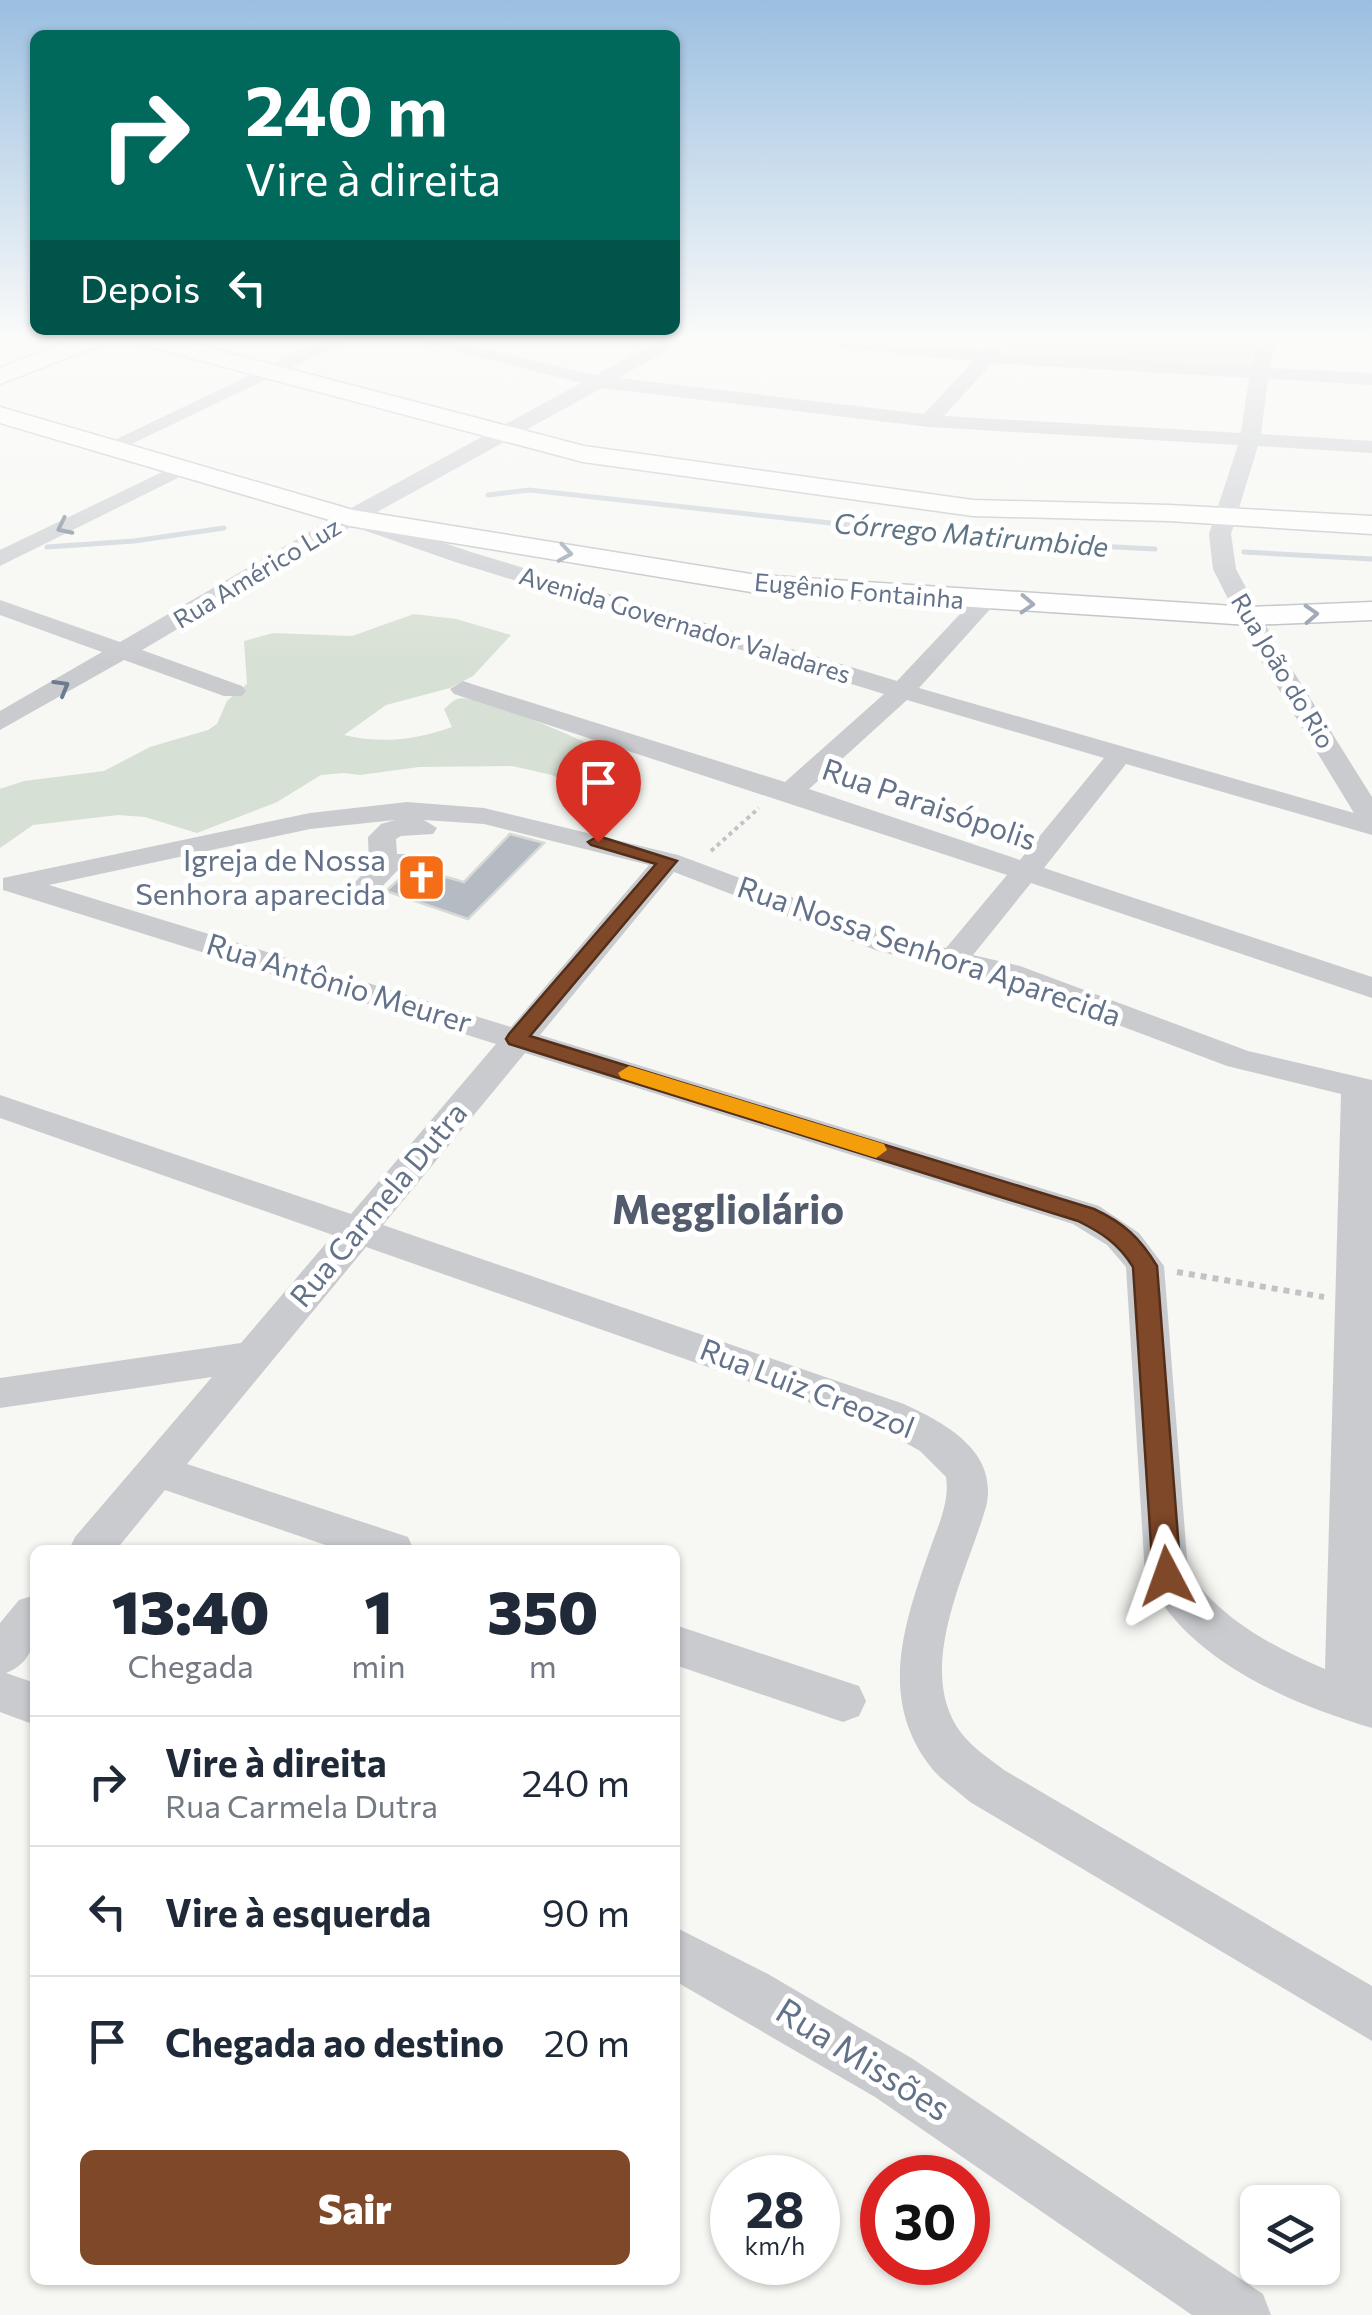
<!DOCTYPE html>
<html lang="pt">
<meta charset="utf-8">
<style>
body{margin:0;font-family:Commissioner,sans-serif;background:#f2f2f3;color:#1f2937;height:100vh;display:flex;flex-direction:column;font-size:38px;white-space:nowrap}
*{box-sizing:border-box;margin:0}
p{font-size:32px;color:#747a83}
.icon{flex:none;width:55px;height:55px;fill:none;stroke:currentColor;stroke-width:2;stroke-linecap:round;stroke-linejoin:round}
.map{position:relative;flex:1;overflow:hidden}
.side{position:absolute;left:30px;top:1545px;width:650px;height:740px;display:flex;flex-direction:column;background:#fff;border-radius:15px;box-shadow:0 2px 8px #0004}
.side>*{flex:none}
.top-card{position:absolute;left:30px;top:30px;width:650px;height:305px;border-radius:15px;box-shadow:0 2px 8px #0004;background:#00695c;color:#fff;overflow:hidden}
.fabs{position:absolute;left:1240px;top:2185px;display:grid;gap:20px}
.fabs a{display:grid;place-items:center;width:100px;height:100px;border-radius:15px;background:#fff;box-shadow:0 2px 8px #0004;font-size:50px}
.speed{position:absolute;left:710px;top:2155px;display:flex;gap:20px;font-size:50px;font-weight:700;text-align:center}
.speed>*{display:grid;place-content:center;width:130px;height:130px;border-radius:50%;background:#fff;box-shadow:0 2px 8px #0004;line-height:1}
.speed small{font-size:25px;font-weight:400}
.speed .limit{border:15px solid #d22;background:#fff;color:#111}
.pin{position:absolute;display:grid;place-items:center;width:85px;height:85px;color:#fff;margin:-102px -42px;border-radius:50% 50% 50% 0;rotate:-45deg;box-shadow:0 0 10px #0007}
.pin .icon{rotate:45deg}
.me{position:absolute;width:110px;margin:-55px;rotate:356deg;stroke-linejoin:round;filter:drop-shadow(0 0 8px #0008)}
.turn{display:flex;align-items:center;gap:35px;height:210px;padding:0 50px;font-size:45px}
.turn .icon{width:130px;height:130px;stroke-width:2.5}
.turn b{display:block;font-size:70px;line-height:85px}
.then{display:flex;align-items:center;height:95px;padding:0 50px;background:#0003;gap:20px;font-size:38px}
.eta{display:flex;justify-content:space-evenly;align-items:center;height:170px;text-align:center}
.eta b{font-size:60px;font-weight:800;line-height:70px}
.button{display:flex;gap:20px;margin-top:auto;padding:20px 50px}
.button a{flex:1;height:115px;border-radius:15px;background:#7f4828;color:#fff;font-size:40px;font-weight:800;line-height:115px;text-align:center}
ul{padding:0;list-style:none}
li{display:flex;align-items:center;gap:30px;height:130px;padding:0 50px;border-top:2px solid #e0e1e3}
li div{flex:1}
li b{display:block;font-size:38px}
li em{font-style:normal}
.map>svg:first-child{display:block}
.green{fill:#d7e0d4}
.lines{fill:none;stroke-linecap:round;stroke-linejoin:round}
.stream{stroke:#c7cfd6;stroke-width:5}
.building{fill:#b5bbc2;stroke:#d8d9d6;stroke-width:2.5}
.major-casing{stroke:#bbbec2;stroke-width:3}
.path-far1{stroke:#c2c3c5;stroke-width:4;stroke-dasharray:4 4;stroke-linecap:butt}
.path{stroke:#c2c3c5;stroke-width:6;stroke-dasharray:6 6;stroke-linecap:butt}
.minor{fill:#c9cbcf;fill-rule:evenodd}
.major{fill:#fff;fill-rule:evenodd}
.oneway{stroke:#6d7b8f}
.oneway2{stroke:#929cac}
.route{fill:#7f4828;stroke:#532f1a;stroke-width:2.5}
.slow{fill:#f59e0b}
.labels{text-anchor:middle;stroke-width:10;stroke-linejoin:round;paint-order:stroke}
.far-street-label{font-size:25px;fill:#637288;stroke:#fff}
.far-water-label{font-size:28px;font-style:italic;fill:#5f7484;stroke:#fff}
.street-label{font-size:30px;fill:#637288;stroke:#fff}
.poi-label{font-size:30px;fill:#637288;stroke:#fff;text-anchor:end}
.near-street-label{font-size:35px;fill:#637288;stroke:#fff}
.district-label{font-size:40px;font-weight:bold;fill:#525c6c;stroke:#fff}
</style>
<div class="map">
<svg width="1372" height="2315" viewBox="0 0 1372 2315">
<rect width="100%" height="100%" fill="#f7f7f3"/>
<!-- green -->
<path class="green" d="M1017,340h240l-9,26 -233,-11 -7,-6z
M414,614l42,5 55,16 -38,41 -23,12 -64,17 -42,30c39,9 71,5 108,-8l-8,-18c4,-3 8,-8 13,-10 20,-7 122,41 146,51l2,7 -15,9 -5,19 -8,4 -25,-14 -40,-9 -93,1 -59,8 -16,-2 -23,2 -44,27 -80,31 -52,-16 -27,-2 -85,10 -33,23v-59l24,-8 80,-10 46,-24 58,-17 9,-6 10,-23 20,-17 -3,-43 29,-8 79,3z"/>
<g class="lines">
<!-- stream -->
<path class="stream" d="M488,495l41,-5 467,51 159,8
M47,547l87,-6 90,-13
M1244,552l128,7"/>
</g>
<!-- building -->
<path class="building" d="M510,834l34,9 -76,76 -82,-28 19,-17 20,-3 39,11z"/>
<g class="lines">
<defs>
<path id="major" d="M70,340h34l-4,5 -100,39v-16z
M138,340h41l405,106 389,54 196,5 203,11v18l-203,-13 -196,-5 -390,-54 -441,-117z
M0,407l353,103 404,65 492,32 123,-5v18l-123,5 -492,-32 -407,-67 -350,-103z"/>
</defs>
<!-- major casing -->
<use href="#major" class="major-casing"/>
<!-- path-far1 -->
<path class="path-far1" d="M711,851l48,-43"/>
<!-- path -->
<path class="path" d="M1177,1272l147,25"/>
<!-- minor -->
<path class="minor" d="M323,340h25l-231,111 -7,2 -10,-6z
M411,340h34l151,35 64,-35h23l-64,38 305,36 49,-53 -148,-15 -9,-6h64l102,11 13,-9 9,6 -3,4 250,14 7,-26h18l-6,28 102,5v12l-104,-6 -7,55 111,7v12l-114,-7 -27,88 5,35 37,70 99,158v38l-246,-71 -82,104 328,109v21l-341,-115 -58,72 47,11 228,85 124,29v648c-85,-26 -185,-67 -227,-153l-19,-308 -19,-22 -34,-21 -548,-171 -142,172 521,179c43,20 95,48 82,103 -19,66 -73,164 -24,227 11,14 28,25 42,36l368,216v55l-402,-239c-13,-12 -30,-22 -40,-36 -52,-68 -26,-142 -1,-214 8,-24 21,-49 17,-75l-26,-26 -44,-25 -510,-179 -179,217 221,73 6,13h-74l-175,-60 -49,60h-47l6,-13 137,-160 -212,31v-30l241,-35 92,-108 -333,-117v-23l351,119 145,-170 -493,-154v-12l307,-65 97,-11 77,6 194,47 221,82 47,11 61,-73 -553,-181 -4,-5 13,-8 9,3 313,98 99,-88 -429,-132 -103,-36 -210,124 100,36 4,5 -4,5h-18l-100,-36 -124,70v-19l102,-59 -102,-37v-15l120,42 222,-129 239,-130zM992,363l257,15 -8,55 -297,-17zM602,388l327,39 309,18 -29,89 4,35 35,70 106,174 -435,-125 74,-82 4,-5 -4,-5h-16l-80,85 -426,-129 -103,-35zM907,700l197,58 -84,102 -211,-71zM395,820l-14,4 -13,13 1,30 -21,23 5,6h20l24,-25 35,-5 4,-6 -4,-6h-35l-1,-15 5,-3 32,-2 4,-6 -13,-8 60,4 165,41 -138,162 -462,-142 261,-56zM674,872l204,79 121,29 228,86 114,28 -16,575c-52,-22 -105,-50 -137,-98l-24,-305 -25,-33 -40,-27 -559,-171z
M183,462l10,6 -3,4 -190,94v-16z
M35,1595c0,30 6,65 -29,78l29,10v42l-35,-13v-89l19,-23z
M675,1625l184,61 7,15 -7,15 -16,6 -168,-57z
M675,1927l93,47 145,85 350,235 8,21h-79l-317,-218 -200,-116z"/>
<!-- major -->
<use href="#major" class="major"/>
</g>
<!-- one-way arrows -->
<defs><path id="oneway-chevron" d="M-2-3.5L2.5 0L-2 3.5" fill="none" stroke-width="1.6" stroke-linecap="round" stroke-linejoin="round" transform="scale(2.5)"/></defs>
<g class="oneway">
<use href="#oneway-chevron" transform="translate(64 527) rotate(154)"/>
<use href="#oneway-chevron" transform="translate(62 687) rotate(-30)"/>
</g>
<g class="oneway2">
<use href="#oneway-chevron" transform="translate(565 553) rotate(9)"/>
<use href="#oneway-chevron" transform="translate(1027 604) rotate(3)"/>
<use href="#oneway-chevron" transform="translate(1311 614) rotate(-3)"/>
</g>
<!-- sky -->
<linearGradient id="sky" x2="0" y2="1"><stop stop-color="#9bbfe1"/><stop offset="0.51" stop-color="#fbfbfa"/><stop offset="1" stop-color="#fbfbfa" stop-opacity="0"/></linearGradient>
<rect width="1372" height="664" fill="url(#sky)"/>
<!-- route -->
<path class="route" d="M598,836l79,25 -147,175 564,173c30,14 46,29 63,57l24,310 -4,8 -10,3 -10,-3 -4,-8 -20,-309c-15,-24 -31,-34 -55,-46l-569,-177 -3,-5 3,-5 147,-170 -65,-19 -3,-3z"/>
<!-- slow -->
<path class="slow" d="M629,1066l255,78 3,6 -11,8 -255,-80 -3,-5z"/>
<!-- icons -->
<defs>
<symbol id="church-square" viewBox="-11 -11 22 22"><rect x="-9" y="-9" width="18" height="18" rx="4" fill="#f56d16" stroke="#fff"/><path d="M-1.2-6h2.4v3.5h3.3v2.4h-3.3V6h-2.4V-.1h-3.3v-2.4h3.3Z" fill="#fff"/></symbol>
</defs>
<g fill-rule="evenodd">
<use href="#church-square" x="394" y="850" width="55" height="55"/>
</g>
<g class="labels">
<!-- far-street labels -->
<g class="far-street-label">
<text transform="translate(257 573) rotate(-31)" y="9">Rua Américo Luz</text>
<text transform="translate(859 591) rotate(5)" y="9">Eugênio Fontainha</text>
<text transform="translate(685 625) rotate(17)" y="9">Avenida Governador Valadares</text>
<text transform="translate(1283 671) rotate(59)" y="9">Rua João do Rio</text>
</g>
<!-- far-water labels -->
<g class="far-water-label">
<text transform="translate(971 535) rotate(5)" y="10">Córrego Matirumbide</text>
</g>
<!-- street labels -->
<g class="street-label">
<text transform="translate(929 805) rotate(19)" y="10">Rua Paraisópolis</text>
<text transform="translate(929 952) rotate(19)" y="10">Rua Nossa Senhora Aparecida</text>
<text transform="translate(339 984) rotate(17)" y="10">Rua Antônio Meurer</text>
<text transform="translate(379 1205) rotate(-50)" y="10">Rua Carmela Dutra</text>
<text transform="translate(807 1389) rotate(21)" y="10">Rua Luiz Creozol</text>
</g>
<!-- poi labels -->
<g class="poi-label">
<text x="386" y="871">Igreja de Nossa<tspan x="386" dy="34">Senhora aparecida</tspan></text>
</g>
<!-- near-street labels -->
<g class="near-street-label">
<text transform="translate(863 2060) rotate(32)" y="12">Rua Missões</text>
</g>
<!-- district labels -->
<g class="district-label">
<text x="728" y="1224">Meggliolário</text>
</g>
</g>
</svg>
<div class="fabs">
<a><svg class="icon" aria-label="layers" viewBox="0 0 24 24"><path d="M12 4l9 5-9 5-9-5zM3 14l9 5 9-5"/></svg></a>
</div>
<div class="speed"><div>28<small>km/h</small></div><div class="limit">30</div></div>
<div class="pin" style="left:598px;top:842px;background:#d93025"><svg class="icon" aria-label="arrive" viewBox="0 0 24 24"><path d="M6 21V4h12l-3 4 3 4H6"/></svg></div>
<svg class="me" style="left:1167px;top:1576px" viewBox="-20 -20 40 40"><path d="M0-17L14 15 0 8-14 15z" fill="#7f4828" stroke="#fff" stroke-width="4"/></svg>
<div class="top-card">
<div class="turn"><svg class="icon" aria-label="right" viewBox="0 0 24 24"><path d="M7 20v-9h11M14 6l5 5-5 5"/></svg><div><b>240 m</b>Vire à direita</div></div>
<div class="then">Depois<svg class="icon" aria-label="left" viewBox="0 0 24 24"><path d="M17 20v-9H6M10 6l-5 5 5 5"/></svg></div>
</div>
<section class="side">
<div class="eta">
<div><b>13:40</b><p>Chegada</p></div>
<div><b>1</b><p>min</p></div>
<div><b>350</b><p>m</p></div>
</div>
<ul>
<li><svg class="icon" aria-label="right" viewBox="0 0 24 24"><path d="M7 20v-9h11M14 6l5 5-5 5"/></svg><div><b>Vire à direita</b><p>Rua Carmela Dutra</p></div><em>240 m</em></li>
<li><svg class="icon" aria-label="left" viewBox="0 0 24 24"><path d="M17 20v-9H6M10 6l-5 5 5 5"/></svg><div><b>Vire à esquerda</b></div><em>90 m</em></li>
<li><svg class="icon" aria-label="arrive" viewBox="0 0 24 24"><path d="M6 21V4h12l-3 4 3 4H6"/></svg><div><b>Chegada ao destino</b></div><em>20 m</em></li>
</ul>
<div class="button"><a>Sair</a></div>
</section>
</div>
